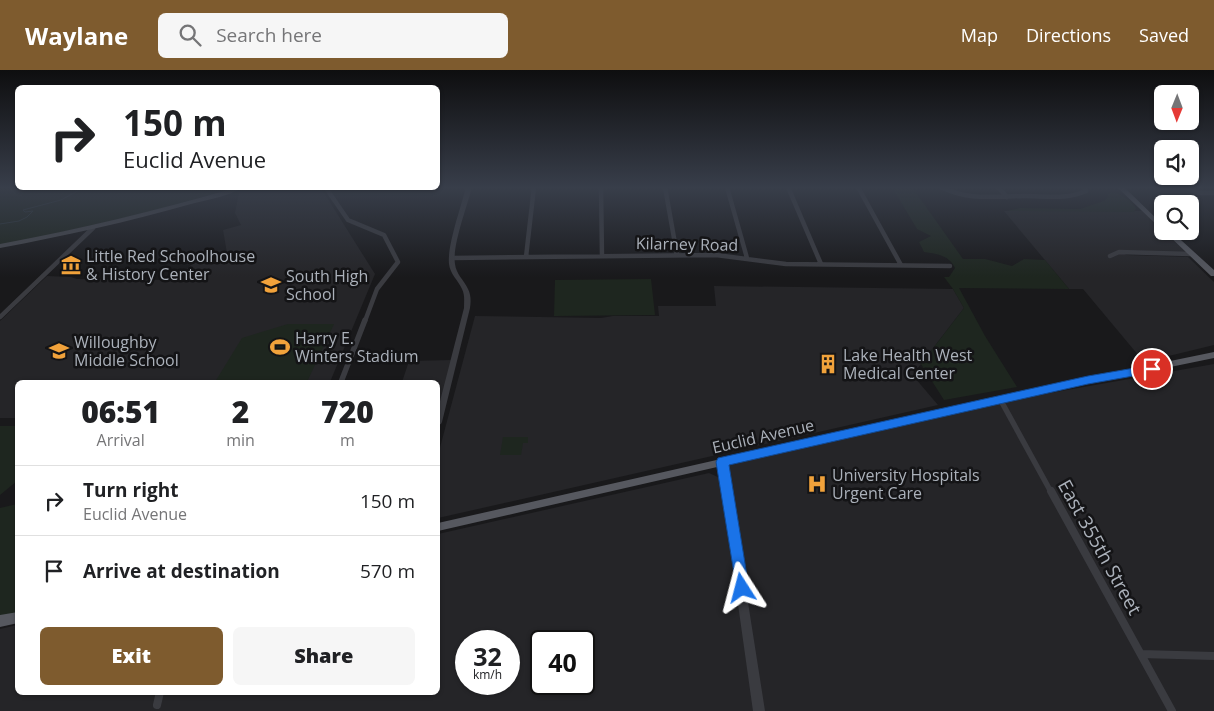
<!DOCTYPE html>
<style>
body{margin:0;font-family:"Open Sans",sans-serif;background:#f6f6f6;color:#202124;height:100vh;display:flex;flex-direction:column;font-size:19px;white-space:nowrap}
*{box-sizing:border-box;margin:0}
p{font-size:16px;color:#757577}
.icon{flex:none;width:28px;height:28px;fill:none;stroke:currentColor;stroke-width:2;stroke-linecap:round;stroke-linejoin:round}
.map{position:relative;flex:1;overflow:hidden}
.drawer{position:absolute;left:15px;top:310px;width:425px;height:315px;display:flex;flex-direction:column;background:#fff;border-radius:8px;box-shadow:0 1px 4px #0004}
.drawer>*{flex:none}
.top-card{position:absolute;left:15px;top:15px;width:425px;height:105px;border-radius:8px;box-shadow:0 1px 4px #0004;background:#fff;color:#202124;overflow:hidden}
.needle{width:32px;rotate:181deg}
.controls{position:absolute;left:1154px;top:15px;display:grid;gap:10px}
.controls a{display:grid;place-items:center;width:45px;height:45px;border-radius:8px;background:#fff;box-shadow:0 1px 4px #0004;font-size:25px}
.speed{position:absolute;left:455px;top:560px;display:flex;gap:10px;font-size:25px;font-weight:700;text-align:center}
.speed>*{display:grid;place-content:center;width:65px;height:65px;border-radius:50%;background:#fff;box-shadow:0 1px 4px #0004;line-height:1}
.speed small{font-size:12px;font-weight:400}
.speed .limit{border:2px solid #111;border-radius:8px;background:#fff;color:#111}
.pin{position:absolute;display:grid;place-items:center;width:42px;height:42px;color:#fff;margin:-21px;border:2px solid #fff;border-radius:50%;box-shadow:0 1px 5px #0007}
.me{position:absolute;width:55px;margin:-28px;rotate:351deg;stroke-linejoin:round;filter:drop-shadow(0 0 4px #0008)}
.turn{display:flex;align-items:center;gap:18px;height:105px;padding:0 25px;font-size:22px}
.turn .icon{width:65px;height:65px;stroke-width:2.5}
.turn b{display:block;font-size:35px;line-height:42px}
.eta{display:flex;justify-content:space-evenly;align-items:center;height:85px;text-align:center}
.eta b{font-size:30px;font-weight:800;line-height:35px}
.cta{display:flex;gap:10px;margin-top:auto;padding:10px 25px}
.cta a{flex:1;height:58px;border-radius:8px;background:#7e5b2e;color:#fff;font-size:20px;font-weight:800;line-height:58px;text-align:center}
.cta a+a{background:#f6f6f6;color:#202124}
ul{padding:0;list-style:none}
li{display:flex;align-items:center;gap:15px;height:70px;padding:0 25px;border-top:1px solid #e0e0e0}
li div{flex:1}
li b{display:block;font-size:19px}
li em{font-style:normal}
header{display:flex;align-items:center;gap:30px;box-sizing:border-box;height:70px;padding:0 25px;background:#7e5b2e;color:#fff}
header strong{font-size:24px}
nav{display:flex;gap:28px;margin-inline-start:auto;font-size:18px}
.search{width:350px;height:45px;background:#f6f6f6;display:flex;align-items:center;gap:12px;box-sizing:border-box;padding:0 18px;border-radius:8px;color:#757577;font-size:19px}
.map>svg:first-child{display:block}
.built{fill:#252528;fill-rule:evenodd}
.green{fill:#1e261f}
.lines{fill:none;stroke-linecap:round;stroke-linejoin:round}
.stream{stroke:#2e393f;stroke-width:1}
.minor-far2{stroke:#3a3b40;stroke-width:4.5}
.minor-far1{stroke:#3a3b40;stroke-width:5.5}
.minor{stroke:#3a3b40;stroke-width:8}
.tertiary{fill:#3a3b40;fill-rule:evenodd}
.secondary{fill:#484a50;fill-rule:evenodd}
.primary{fill:#56585f;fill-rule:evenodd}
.route{fill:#1a73e8;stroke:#114b97}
.labels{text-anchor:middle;stroke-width:5;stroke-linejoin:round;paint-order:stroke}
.street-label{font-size:16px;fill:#abb1ba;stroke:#141416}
.poi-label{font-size:16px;fill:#abb1ba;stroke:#141416;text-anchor:start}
.near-street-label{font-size:19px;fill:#abb1ba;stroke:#141416}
</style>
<header>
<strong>Waylane</strong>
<div class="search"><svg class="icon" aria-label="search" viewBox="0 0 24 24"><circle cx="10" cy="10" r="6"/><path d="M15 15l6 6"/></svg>Search here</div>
<nav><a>Map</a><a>Directions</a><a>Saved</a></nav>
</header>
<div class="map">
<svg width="1214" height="641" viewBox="0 0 1214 641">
<rect width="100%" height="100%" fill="#19191b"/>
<!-- built -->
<path class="built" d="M243,118h78l54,86 -45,108h-312l-1,36h-17v-97l47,-45 24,1 6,2 97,1 17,-15 14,-7 22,-5 -4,-23 18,-5 -6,-12 4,-20 -5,-2z
M1004,141h139l19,18v2h3l23,22 -65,-1 3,3 62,2 26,25v63l-70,17 -61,-73h-14z
M714,216l239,3 11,19 -47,61 -2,9 23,27 -500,113v-63l37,-139 126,2 12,-2h46l-1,-10h58z
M452,290l-14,51v-29h-36l7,-21z
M1214,294v347h-451l-38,-247 274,-62 32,58 -27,-59z
M709,403l11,5 1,3 33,230h-754v-82l17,-4 1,67h420v-158zM466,571h43v43h-43zM541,571h43v43h-43z"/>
<!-- green -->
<path class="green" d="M0,117l239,1 -57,17 -182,41z
M892,117h20l51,72h22l27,7 12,-7 21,1 24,29 -110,-1 26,48 32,51 -73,13 -23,-36 43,-56 -11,-19 -9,-12h5l6,-9c-6,-13 -18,-14 -31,-16l-5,-10 12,-6 -14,-7z
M1115,122l14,8 7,8 -2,4 -127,-1 13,-3 60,1 24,-8 4,-4 -1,-3z
M651,209l4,36 -101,1 1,-36z
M288,254h46l-27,58h-92l27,-44z
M0,356h18l-1,55 -17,14z
M503,367h25v6h-5l-2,12h-21z
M17,434v110l-17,4v-110z"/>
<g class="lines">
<!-- stream -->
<path class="stream" d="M0,154l19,-3 8,-4 6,-6 -8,1 -2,-2 38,-10 22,-12"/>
<!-- minor-far2 -->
<path class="minor-far2" d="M601,117l1,69
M665,117l12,68
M727,117l20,71
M788,117l33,77
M858,117l43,78
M941,117c27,14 54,9 84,9 21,0 41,4 61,-5l-1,-4
M998,117l9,10
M1185,117l13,6h16
M326,118l22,32 36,15 14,27 -21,27 -12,32
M1110,186l9,-4 72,2
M526,187l8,-70
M452,188l264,-3 70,9 164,2
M0,247l93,-89"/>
<!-- minor-far1 -->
<path class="minor-far1" d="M341,312l24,-62
M1000,329l51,93"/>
<!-- minor -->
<path class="minor" d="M1051,421l121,220
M1141,584l73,2
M157,635l3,-13"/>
<!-- tertiary -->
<path class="tertiary" d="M466,117h6c-5,20 -20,59 -17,77 1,10 9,16 13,25 3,6 3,12 2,19l-28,114 -1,2 -3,1v-16l26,-101c0,-7 1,-13 -2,-19 -4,-9 -12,-15 -13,-25 -2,-18 12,-57 17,-77z
M722,389l3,1 1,2 39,249h-12l-35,-249 1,-2z"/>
<!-- secondary -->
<path class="secondary" d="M234,118h8c-12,8 -36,12 -51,16 -63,18 -127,32 -191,44v-4c79,-15 157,-33 234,-56z"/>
<!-- primary -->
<path class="primary" d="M1117,117h7l38,37v5l-2,-1z
M1164,161h7l43,39v6h-3z
M1214,282v6l-214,44 -562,129v-8l562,-127z
M18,542v11l-18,4v-12z"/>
</g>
<!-- sky -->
<linearGradient id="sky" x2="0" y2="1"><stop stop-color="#0e0e0f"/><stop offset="0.57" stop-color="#383e4a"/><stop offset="1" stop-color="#383e4a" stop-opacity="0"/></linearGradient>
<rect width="1214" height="207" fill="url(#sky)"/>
<!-- route -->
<path class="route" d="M1152,295l4,2 2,2 -2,3 -68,12 -359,81 20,123 -2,4 -5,2 -5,-2 -21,-130 2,-4 370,-82z"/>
<!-- icons -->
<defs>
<symbol id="museum-bare" viewBox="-9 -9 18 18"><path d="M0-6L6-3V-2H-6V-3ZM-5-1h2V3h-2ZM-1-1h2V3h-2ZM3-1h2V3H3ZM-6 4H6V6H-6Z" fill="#f1a23b" stroke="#141416" stroke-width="2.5" paint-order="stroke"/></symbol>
<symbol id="school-bare" viewBox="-9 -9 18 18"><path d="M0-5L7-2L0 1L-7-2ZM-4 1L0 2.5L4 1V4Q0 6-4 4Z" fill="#f1a23b" stroke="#141416" stroke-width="2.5" paint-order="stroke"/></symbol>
<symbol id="stadium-bare" viewBox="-9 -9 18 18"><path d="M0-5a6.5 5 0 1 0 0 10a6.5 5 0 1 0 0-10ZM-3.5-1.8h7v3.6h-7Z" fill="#f1a23b" stroke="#141416" stroke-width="2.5" paint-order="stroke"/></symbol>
<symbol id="building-bare" viewBox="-9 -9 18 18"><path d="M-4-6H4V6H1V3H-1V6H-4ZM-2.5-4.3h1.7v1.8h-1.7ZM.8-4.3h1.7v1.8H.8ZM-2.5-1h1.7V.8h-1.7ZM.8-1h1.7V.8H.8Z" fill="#f1a23b" stroke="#141416" stroke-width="2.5" paint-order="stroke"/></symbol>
<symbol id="hospital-bare" viewBox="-9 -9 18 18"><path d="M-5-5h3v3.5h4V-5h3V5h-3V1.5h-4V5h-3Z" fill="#f1a23b" stroke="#141416" stroke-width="2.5" paint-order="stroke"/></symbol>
</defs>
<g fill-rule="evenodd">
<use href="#museum-bare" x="57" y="181" width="28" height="28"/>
<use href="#school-bare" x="257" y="201" width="28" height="28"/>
<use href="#stadium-bare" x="266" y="263" width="28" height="28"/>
<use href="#school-bare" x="45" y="267" width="28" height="28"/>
<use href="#building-bare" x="814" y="280" width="28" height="28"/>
<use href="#hospital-bare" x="803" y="400" width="28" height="28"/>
</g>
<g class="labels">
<!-- street labels -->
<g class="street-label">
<text transform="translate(687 174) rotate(1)" y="6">Kilarney Road</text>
<text transform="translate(763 366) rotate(-13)" y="6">Euclid Avenue</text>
</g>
<!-- poi labels -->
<g class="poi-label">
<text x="86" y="192">Little Red Schoolhouse<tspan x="86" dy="18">&amp; History Center</tspan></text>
<text x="286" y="212">South High<tspan x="286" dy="18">School</tspan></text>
<text x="295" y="274">Harry E.<tspan x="295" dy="18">Winters Stadium</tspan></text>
<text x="74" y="278">Willoughby<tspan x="74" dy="18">Middle School</tspan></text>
<text x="843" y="291">Lake Health West<tspan x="843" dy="18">Medical Center</tspan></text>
<text x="832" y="411">University Hospitals<tspan x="832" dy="18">Urgent Care</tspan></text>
</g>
<!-- near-street labels -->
<g class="near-street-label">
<text transform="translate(1100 477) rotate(61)" y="7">East 355th Street</text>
</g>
</g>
</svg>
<div class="controls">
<a><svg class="needle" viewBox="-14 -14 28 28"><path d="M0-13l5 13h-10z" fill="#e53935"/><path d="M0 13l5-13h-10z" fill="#757577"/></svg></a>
<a><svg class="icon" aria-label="sound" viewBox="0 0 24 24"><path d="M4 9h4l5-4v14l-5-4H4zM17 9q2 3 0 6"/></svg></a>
<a><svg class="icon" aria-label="search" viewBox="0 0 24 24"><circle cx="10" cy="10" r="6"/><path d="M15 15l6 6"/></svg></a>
</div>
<div class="speed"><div>32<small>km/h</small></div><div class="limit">40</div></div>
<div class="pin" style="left:1152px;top:299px;background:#d93025"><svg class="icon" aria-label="arrive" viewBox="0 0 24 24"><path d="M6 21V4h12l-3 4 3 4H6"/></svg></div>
<svg class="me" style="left:742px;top:518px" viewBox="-20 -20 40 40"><path d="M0-17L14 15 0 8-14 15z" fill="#1a73e8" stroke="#fff" stroke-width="4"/></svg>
<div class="top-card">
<div class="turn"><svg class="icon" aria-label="right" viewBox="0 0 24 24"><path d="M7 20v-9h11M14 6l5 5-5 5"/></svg><div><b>150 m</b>Euclid Avenue</div></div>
</div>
<section class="drawer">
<div class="eta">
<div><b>06:51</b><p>Arrival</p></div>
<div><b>2</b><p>min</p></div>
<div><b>720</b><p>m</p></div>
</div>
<ul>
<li><svg class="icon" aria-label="right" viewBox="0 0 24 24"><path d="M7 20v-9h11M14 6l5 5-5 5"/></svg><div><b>Turn right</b><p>Euclid Avenue</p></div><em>150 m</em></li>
<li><svg class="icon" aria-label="arrive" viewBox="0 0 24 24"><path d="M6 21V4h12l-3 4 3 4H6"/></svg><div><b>Arrive at destination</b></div><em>570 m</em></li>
</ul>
<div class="cta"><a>Exit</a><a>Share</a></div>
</section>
</div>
